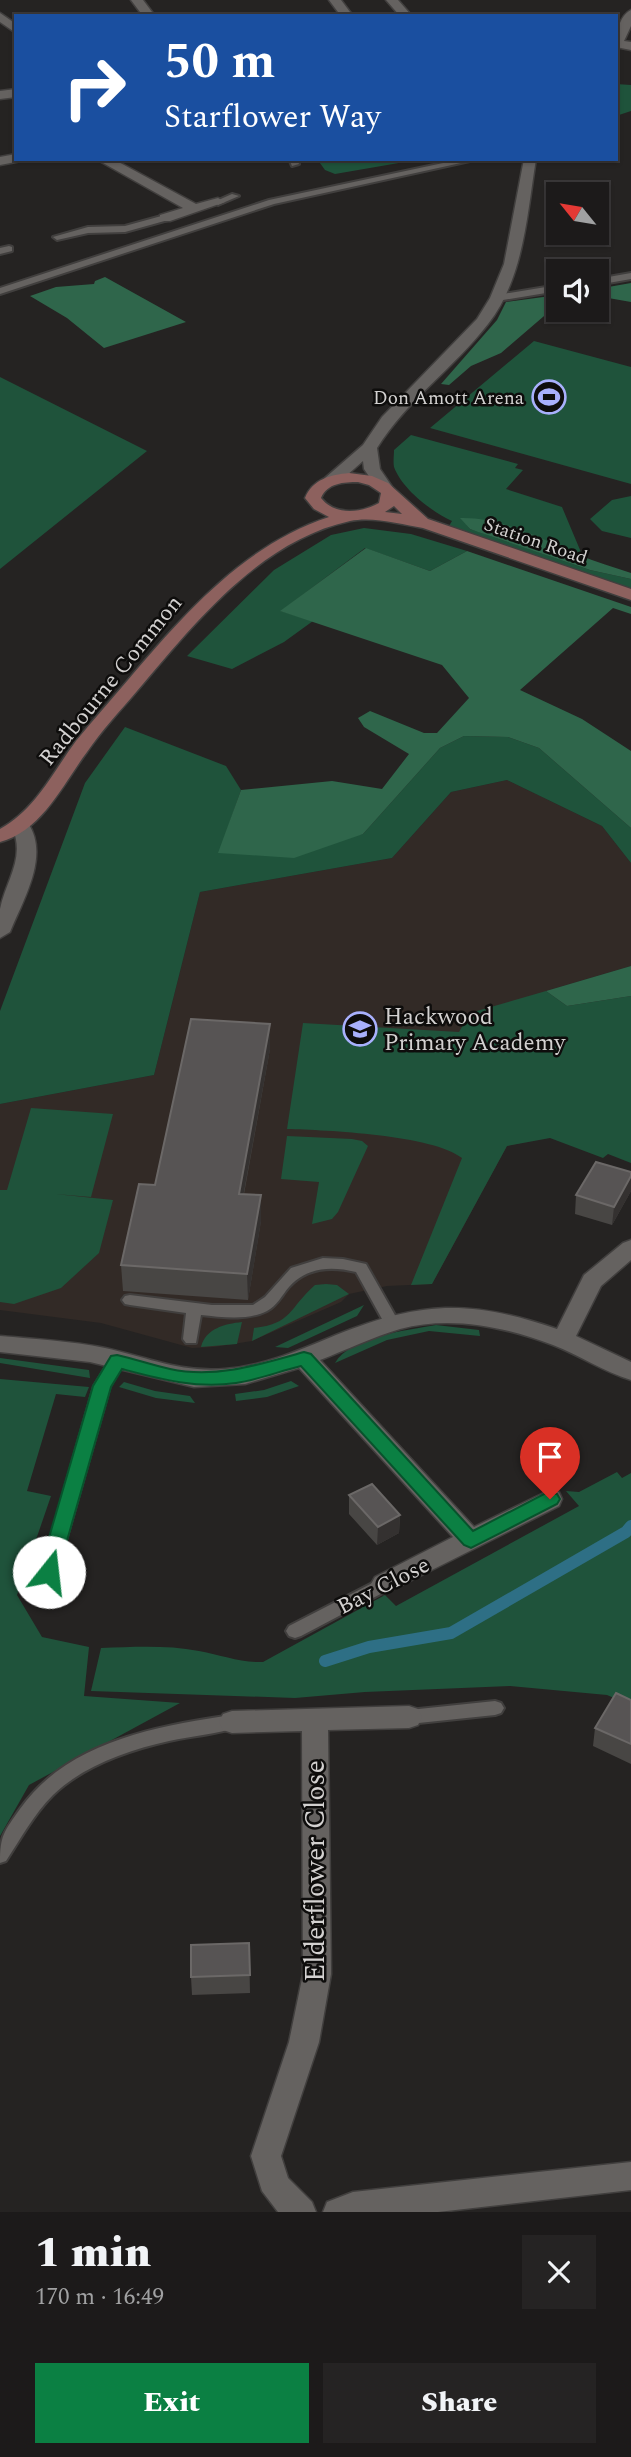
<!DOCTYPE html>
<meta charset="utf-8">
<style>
body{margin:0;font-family:Spectral,serif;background:#252323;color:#f1f3f6;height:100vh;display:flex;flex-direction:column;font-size:26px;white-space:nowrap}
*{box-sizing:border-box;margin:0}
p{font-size:23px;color:#a0a1a2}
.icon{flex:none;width:38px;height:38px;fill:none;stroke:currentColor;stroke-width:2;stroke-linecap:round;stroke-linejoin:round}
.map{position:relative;height:2212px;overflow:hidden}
.details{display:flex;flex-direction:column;background:#1c1a1a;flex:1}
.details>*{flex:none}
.top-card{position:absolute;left:14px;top:14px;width:604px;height:147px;border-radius:0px;box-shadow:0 2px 5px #0004,0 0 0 2px #3a3839;background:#1a4fa0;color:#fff;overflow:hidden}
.needle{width:46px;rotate:300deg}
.buttons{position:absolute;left:546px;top:182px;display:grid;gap:14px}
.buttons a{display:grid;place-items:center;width:63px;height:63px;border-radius:0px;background:#1c1a1a;box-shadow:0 2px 5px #0004,0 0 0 2px #3a3839;font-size:35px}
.pin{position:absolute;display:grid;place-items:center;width:60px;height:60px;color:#fff;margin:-72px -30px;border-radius:50% 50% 50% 0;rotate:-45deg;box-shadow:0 0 7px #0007}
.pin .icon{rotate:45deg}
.me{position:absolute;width:77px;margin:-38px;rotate:16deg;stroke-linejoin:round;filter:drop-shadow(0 0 5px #0008)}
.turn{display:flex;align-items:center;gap:24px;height:147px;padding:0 35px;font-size:32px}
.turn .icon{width:91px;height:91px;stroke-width:2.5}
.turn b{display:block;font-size:49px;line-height:60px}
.round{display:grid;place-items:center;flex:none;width:74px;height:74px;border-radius:0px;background:#252323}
.overview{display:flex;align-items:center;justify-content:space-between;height:119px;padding:0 35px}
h1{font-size:42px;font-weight:800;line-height:52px}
.button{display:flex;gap:14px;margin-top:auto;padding:14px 35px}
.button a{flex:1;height:80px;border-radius:0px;background:#0b8043;color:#fff;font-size:28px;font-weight:800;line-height:80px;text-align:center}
.button a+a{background:#252323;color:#f1f3f6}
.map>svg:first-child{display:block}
.built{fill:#322a26}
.green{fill:#1f533b}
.forest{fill:#2f664b}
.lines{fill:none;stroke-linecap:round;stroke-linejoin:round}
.stream{stroke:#2e6f85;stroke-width:12}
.service-casing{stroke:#413f3e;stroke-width:4}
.minor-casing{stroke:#413f3e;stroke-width:3}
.tertiary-casing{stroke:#413f3e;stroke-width:3}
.secondary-casing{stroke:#413f3e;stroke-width:3}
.service{fill:#656260;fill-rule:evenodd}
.minor{fill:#656260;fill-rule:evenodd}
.tertiary{fill:#656260;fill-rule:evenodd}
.secondary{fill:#8d615e;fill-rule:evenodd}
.wall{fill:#484644}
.shaded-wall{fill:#343130}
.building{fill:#575454;stroke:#6b6867;stroke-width:2}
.route{fill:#0b8043;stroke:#07532c;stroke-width:2}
.labels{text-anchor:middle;stroke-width:5;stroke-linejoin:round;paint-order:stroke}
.far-poi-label{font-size:19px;fill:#d3d1d0;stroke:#0e0d0c;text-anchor:end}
.far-street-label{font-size:19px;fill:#d3d1d0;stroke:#0e0d0c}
.street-label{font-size:23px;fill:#d3d1d0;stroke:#0e0d0c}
.poi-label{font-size:23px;fill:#d3d1d0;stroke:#0e0d0c;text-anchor:start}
.near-street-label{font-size:28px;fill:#d3d1d0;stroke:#0e0d0c}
</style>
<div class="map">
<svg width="631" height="2212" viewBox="0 0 631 2212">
<rect width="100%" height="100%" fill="#252322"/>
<!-- built -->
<path class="built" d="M507,780l95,46 29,37v103l-85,25 4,146 -43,9 -75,138 -45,2 -38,8 -8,8 -89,39 -38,6 -22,1 -91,-25 -101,-13v-206l154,-29 46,-183 192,-34 59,-66z"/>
<!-- green -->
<path class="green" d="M616,84l15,1v26l-15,5z
M317,159h105l-87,15 -10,-4z
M534,341l97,26v117l-201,-56z
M0,377l147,74 -147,118z
M411,435l107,29 -3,4 8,2 -17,19 56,18 21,50 -52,-23 -70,-16 9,11 120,41 41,9v10l-182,-63 3,-5c-20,-9 -50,-32 -58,-54 -1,-5 0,-12 0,-17z
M631,496v42l-29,-7 -12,-12 22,-19z
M364,528l47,6 56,17 -37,20 -65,-23 -84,63 32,10 -29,21 -52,27 -45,-13 87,-86 57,-35z
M125,727l101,39 15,24 -22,63 144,-19 77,-86 24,-12 44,1 31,11 92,80v35l-29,-37 -95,-46 -56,12 -59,66 -192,34 -46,183 -154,29v-93l85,-228z
M546,991l21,15 64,-10v167l-23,-9 -5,4 -53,-20 -43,8 -75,138 -21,1 51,-127c-29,-23 -136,-28 -175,-29l16,-106 156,9 11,-19z
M31,1108l82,6 -22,83 -36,-3 58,6 -14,53 -38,35 -47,16 -14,-2v-112h7z
M287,1136l65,3 10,2 6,5 -30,66 -6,7 -20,5 7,-42 -38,-3z
M326,1284l11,1 12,9 -97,47 2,-13c38,-4 35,-20 61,-43z
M364,1305l-7,11 -69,32 -13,-1z
M242,1322l-5,22 -36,3c5,-19 24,-23 41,-25z
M436,1325l43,5 1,6 -51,-5 -42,9 -52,23c15,-26 72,-33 101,-38z
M0,1358l89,12 1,8 -90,-15z
M0,1379l89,8 -4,10 -29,-3 -29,97 24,5 -34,99 25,42 47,10 -5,49 96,7 -151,82 -29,51z
M291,1381l8,5 -32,11 -31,4 -1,-7 29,-4z
M124,1382l31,9 35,5 5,7 -39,-5 -37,-11z
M617,1472l5,6 9,-5v232l-24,-10 -97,-9 -145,6 -70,6 -204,-7 10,-43c33,-1 66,-3 98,3 23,4 41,12 64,11l122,-67 11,11 183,-100 -13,-15 13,1z"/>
<!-- forest -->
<path class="forest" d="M105,277l81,45 -82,26 -37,-30 -37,-22 26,-9 38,-3 1,-3z
M631,283v19l-34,-6v-7z
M558,295v9l-57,49 -30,13 -22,19 -8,-1 56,-64 9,-18z
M460,518c42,-1 82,21 119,37 17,7 35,12 52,18v6l-41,-9 -112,-38 -8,-3z
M366,548l64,23 37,-20 164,56v7l-18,-6 -93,82 62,29 49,32v77l-92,-80 -31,-11 -44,-1 -24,12 -77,86 -69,24 -76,-5 23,-63 91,-9 50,8 27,-35 -45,-27 -6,-9 12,-7 54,22h13l32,-35 -27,-33 -162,-54z
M631,966v30l-64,10 -21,-15z"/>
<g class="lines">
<!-- stream -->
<path class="stream" d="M325,1661l44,-14 82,-14 175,-101 5,-6"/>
<defs>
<path id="service" d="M289,159h8l2,5 -7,2z
M462,159h17l-205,45 -274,90v-6l269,-88z
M232,194l7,2 -21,9 -4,-3z
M165,215l3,1v4l-43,12 -37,1 -31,7 -4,-3 35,-10 37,-1z
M9,246l3,1v4l-12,3v-6z
M631,273v6l-34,6v-6z
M558,285v6l-61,10 -5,-3 5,-3z
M323,1258l20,1 23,5 34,60 -3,4h-10l-31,-56c-25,-6 -49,-5 -67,15 -7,8 -12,19 -22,24 -20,10 -45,6 -66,4l-5,28h-10l-3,-4 3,-26 -56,-8 -5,-1 -3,-4 3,-4 5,-1 82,10h41l12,-8 26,-29z
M117,1355l5,2 3,4 -15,25 -53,186 -2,5 -6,2 -6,-2 -2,-5 53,-186 18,-29z
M384,1577l6,2 2,5 -2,5 -89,47 -6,2 -6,-2 -3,-5 3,-5z
M495,1701l6,2 3,5 -3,5 -6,2 -86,9 -6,-2 -3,-5 3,-5 6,-2z
M232,1715l6,2 3,5 -3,5c-21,7 -46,9 -69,14 -40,9 -85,24 -116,54 -19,19 -32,43 -47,66l-6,2c0,-28 4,-31 20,-54 47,-67 136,-83 212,-94z"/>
<path id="minor" d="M131,0h12l12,16h-12z
M329,0h12l12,16h-12z
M631,10v16l-7,15 7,1v8l-15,-3c0,-13 3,-31 15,-37z
M0,13l16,11v9l-16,-11z
M16,89v8l-16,2v-8z
M16,154v5l5,2 -21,4v-8z
M96,159h17l83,45 22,-6 7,4 -55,19h-10v-6l23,-7z
M631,1240v20l-30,26 -25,50 55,26v18c-27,-8 -52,-25 -78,-35 -48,-18 -102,-30 -153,-16 -27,8 -54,21 -80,31l154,167 76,-37 9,2 3,7 -3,7 -175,88 -9,-3 -4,-7 4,-7 78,-40 -154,-169 -54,16 -51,3 -104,-25 -90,-10v-16c35,3 71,5 105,12 41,9 77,25 120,21 39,-3 75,-19 111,-34 84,-34 134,-36 221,-6l27,-54 39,-32z
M409,1706l9,3 4,8 -4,8 -9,3 -81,2 3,244 -12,68 -38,114 7,22 24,24 4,10h-38l-16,-21 -11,-35 38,-114 14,-68 -1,-243 -70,2 -9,-3 -4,-8 4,-8 9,-3z
M631,2162v28l-193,22h-115l4,-10 26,-10z"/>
<path id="tertiary" d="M386,0h12l14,16h-12z
M524,159h12c-9,55 -12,119 -48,165 -34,44 -81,76 -111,124l3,21 13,19 -2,3h-12l-15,-22 -1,-8 -26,23h-12l-2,-3 2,-3 38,-33 19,-28 95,-98 13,-21 14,-34z
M21,821l7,2c22,33 -5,77 -18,109l-10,6c0,-9 0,-20 0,-29 6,-29 26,-51 12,-82z"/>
<path id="secondary" d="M349,473l23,3 16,7 40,36 203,70v11l-208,-72c-22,-4 -51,-12 -73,-7 -91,20 -156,103 -213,170 -17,20 -35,39 -50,61 -24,32 -45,79 -87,90v-13c36,-20 53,-57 76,-88 17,-21 35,-41 52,-61 56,-66 116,-135 201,-163l-15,-8 -9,-11c8,-19 25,-23 44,-25zM358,482l11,3 12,8 -2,10c-18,10 -44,13 -58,-5 6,-15 23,-16 37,-16zM394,506l8,8 -17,-2z"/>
</defs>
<!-- service casing -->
<use href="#service" class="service-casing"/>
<!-- minor casing -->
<use href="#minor" class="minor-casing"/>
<!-- tertiary casing -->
<use href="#tertiary" class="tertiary-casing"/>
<!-- secondary casing -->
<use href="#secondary" class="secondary-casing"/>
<!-- service -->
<use href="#service" class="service"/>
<!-- minor -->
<use href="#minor" class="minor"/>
<!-- tertiary -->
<use href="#tertiary" class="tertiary"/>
<!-- secondary -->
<use href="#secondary" class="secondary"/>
</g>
<!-- wall -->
<path class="wall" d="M270,1049l-26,145 17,27 -13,79 -125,-9 -2,-26 34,-80z
M631,1191l-19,34 -37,-11 1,-19z
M349,1495l51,20 -1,18 -22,12 -28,-31z
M631,1700v64l-38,-18 2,-18z
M249,1943l1,50 -58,2 -1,-18z"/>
<!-- shaded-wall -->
<path class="shaded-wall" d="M270,1024v25l-31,170v-25z
M631,1176v15l-19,34 2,-18z
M261,1195v26l-13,79 -1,-26z
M400,1515l-1,18 -22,12 1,-18z"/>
<!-- building -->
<path class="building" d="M191,1019l79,5 -31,170 22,1 -14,79 -126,-9 18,-81 16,1z
M596,1162l35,10v4l-17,31 -38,-12z
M372,1484l28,31 -22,12 -29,-32z
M616,1693l15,7v44l-36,-16z
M249,1943l1,32 -59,2v-32z"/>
<!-- route -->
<path class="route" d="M304,1352l7,2 162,177 71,-37h13l3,5 -3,5 -86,44 -7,-3 -163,-179c-21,5 -43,14 -65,17 -40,6 -76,-4 -114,-14l-11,18 -53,185 -3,5 -6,2 -7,-2 -3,-5 54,-186 18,-30 6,-1c18,4 35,10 53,14 46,10 91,-5 134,-17z"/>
<!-- icons -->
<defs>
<symbol id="stadium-ring" viewBox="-11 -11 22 22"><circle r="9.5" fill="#0e0d0c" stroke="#a8b0fc" stroke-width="1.5"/><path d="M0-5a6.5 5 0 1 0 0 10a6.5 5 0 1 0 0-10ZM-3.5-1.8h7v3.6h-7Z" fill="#a8b0fc"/></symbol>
<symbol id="school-ring" viewBox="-11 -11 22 22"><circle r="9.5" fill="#0e0d0c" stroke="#a8b0fc" stroke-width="1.5"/><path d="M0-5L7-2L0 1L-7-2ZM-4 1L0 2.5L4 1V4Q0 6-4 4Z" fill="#a8b0fc"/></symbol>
</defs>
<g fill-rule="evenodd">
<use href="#stadium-ring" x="530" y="378" width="38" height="38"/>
<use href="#school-ring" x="341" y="1010" width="38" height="38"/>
</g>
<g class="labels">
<!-- far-poi labels -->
<g class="far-poi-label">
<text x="524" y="404">Don Amott Arena</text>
</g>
<!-- far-street labels -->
<g class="far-street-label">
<text transform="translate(536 540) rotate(19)" y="7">Station Road</text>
</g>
<!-- street labels -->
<g class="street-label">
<text transform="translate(110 680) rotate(-51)" y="8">Radbourne Common</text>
<text transform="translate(383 1585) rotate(-27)" y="8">Bay Close</text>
</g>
<!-- poi labels -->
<g class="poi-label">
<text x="384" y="1024">Hackwood<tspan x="384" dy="26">Primary Academy</tspan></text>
</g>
<!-- near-street labels -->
<g class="near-street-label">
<text transform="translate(314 1871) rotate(-90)" y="10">Elderflower Close</text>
</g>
</g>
</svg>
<div class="buttons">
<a><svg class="needle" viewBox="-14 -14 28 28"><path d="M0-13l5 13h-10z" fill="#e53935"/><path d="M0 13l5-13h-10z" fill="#a0a1a2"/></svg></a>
<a><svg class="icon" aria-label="sound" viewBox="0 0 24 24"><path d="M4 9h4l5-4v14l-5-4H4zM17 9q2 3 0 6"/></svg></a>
</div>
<div class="pin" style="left:550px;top:1499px;background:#d93025"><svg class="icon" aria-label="arrive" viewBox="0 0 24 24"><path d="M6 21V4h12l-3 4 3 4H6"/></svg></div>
<svg class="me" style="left:49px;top:1572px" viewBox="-20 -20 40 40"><circle r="19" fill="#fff"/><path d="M0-13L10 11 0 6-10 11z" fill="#0b8043"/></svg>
<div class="top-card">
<div class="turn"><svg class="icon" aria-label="right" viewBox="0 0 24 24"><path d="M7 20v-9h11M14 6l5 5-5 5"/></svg><div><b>50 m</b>Starflower Way</div></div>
</div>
</div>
<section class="details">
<div class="overview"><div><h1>1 min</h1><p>170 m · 16:49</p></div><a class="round"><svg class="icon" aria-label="close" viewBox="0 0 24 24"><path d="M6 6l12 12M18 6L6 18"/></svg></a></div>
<div class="button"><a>Exit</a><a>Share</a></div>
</section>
